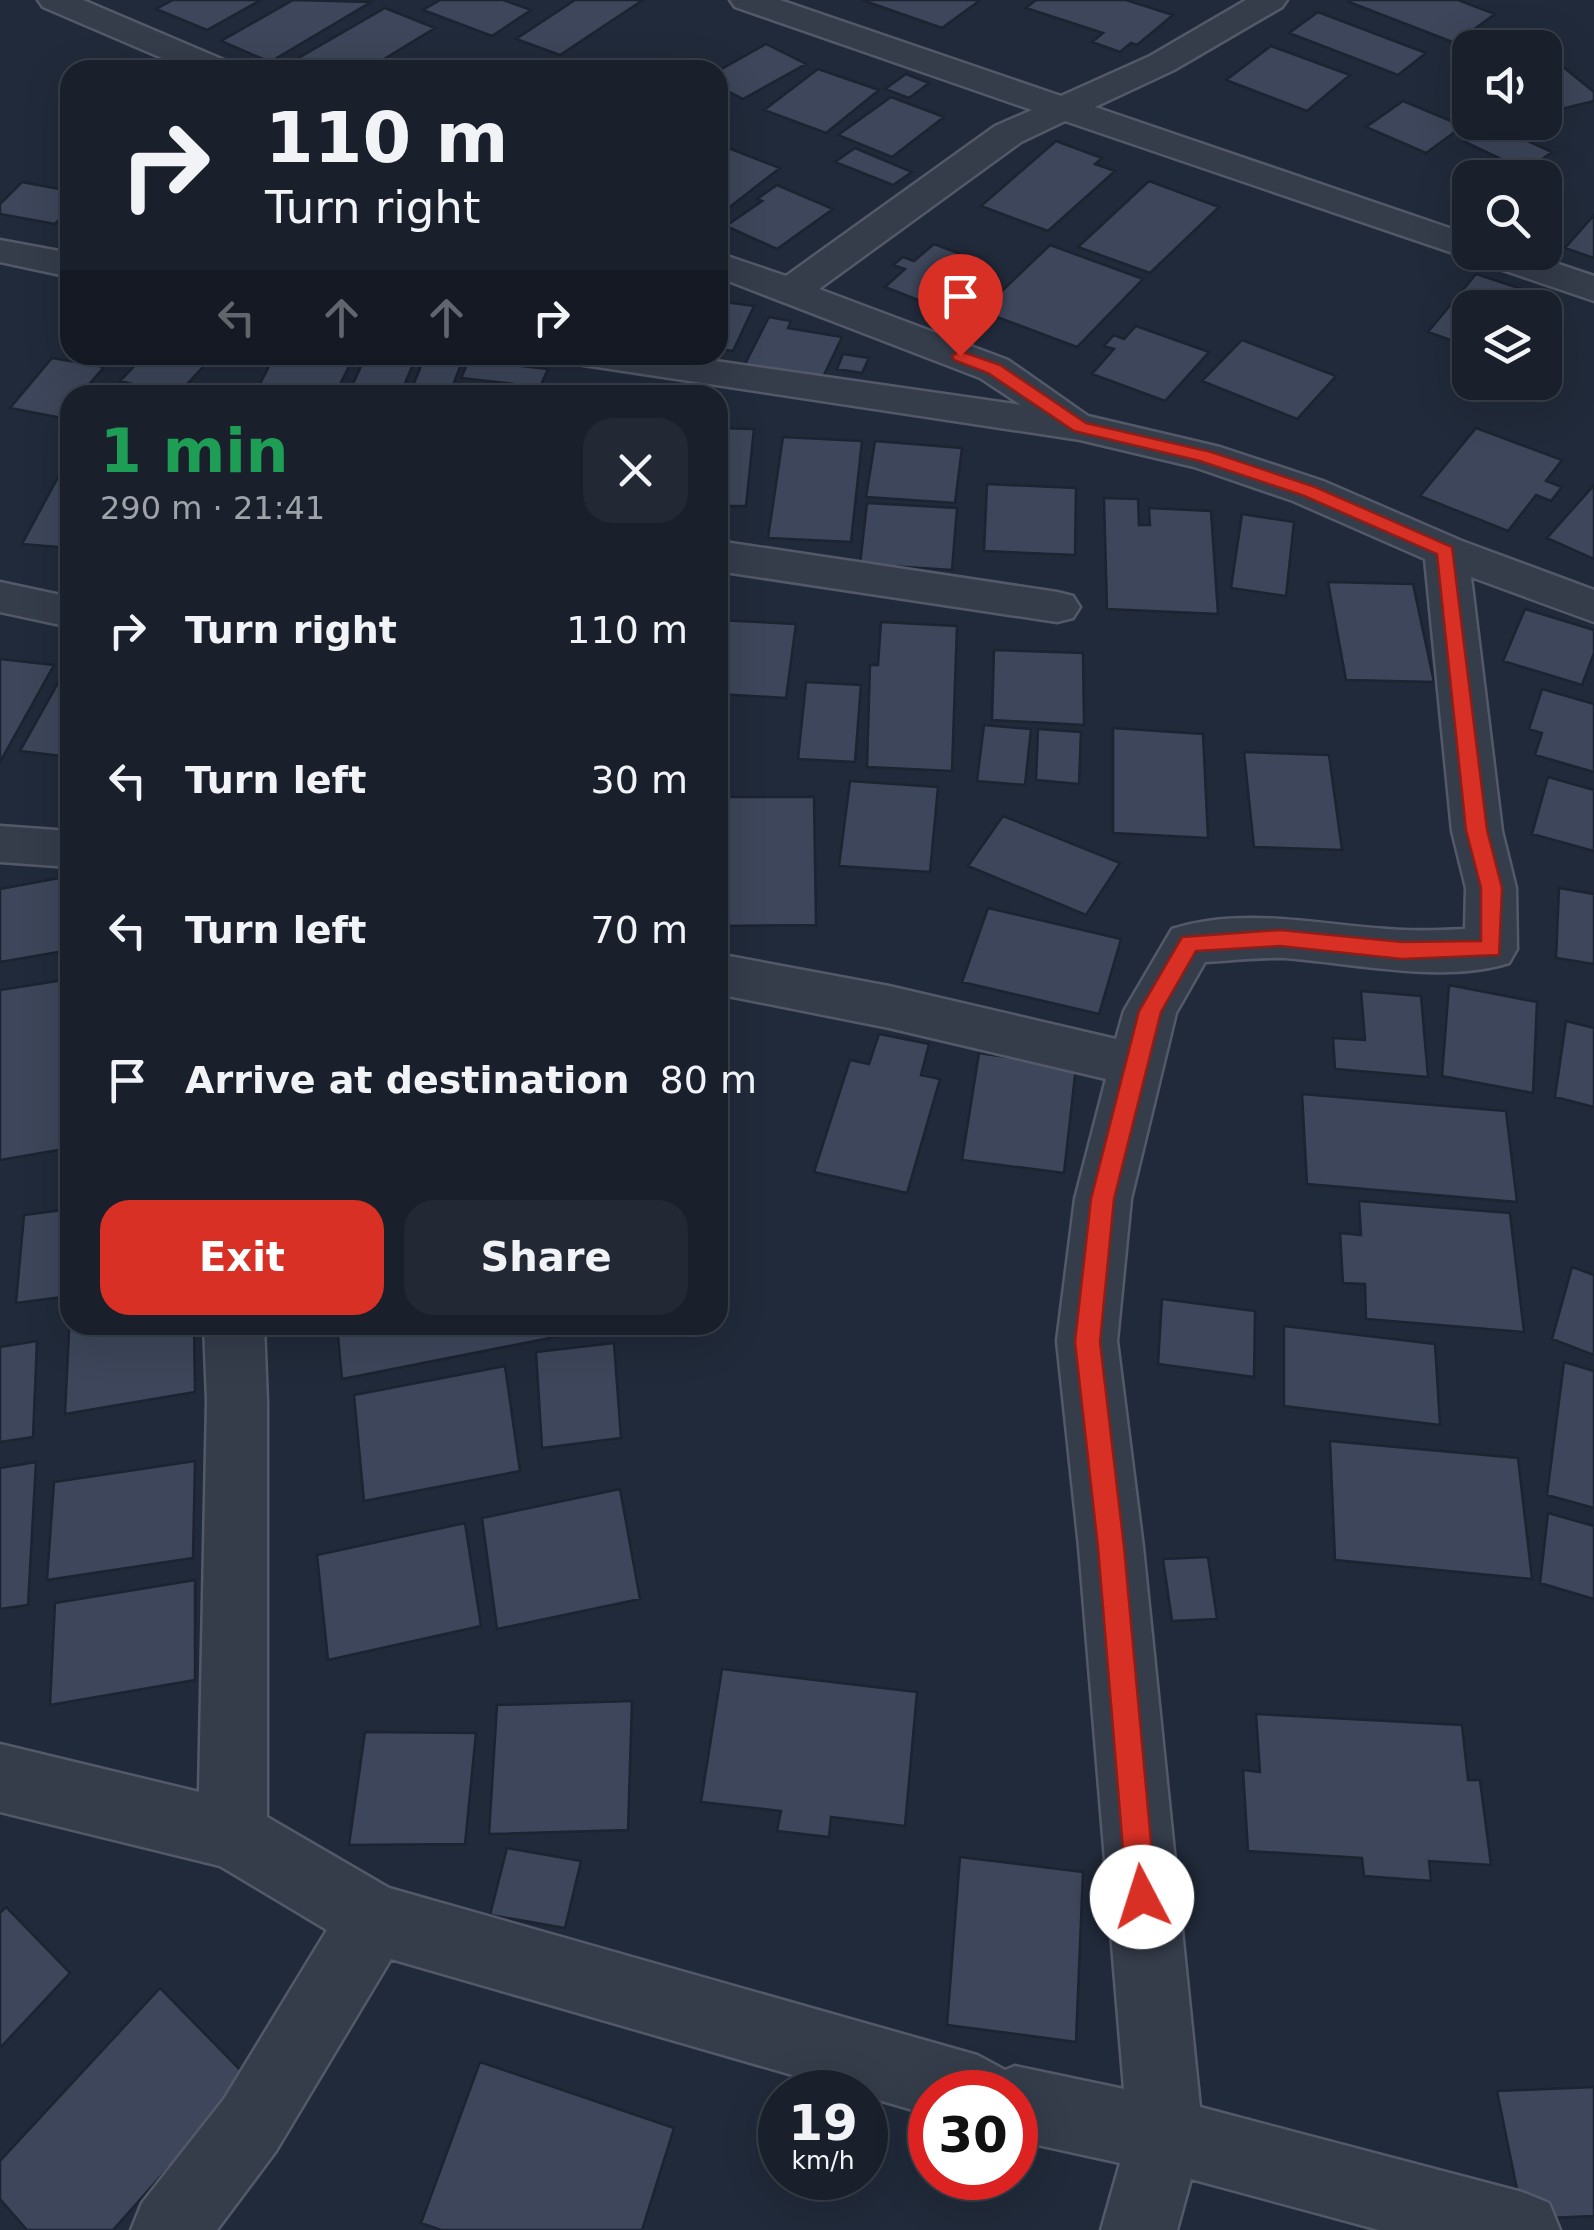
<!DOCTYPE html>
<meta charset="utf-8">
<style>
body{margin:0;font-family:"DejaVu Sans",sans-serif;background:#222834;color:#f1f3f6;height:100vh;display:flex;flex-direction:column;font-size:38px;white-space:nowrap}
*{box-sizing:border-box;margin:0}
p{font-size:32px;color:#9fa3a9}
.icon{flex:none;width:55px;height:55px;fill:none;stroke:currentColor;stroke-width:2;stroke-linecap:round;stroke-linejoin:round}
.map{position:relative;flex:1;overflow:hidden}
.side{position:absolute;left:60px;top:385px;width:668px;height:950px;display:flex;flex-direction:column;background:#19202c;border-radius:30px;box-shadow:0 10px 40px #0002,0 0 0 2px #373e48}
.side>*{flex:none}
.guide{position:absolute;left:60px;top:60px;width:668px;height:305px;border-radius:30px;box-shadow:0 10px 40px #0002,0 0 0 2px #373e48;background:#19202c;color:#f1f3f6;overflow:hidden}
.fabs{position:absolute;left:1452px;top:30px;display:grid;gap:20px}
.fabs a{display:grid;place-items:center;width:110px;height:110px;border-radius:20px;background:#19202c;box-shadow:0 10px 40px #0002,0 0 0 2px #373e48;font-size:50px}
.speed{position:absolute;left:758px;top:2070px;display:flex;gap:20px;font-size:50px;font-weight:700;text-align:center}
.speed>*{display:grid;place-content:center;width:130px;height:130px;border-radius:50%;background:#19202c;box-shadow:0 10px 40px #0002,0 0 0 2px #373e48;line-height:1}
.speed small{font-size:25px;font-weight:400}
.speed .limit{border:15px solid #d22;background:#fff;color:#111}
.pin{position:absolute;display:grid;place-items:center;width:85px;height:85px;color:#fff;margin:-102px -42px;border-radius:50% 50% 50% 0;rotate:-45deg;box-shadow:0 0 10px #0007}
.pin .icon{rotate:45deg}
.me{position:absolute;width:110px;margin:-55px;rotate:355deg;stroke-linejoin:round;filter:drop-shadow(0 0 8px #0008)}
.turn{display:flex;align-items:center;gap:35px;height:210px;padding:0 40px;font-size:45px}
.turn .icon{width:130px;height:130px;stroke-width:2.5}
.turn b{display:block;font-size:70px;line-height:85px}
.lanes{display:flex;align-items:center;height:95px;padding:0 40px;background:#0003;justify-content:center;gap:50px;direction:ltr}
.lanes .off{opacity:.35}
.round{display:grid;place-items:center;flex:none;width:105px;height:105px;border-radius:30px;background:#222834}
.summary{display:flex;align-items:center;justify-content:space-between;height:170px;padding:0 40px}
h1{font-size:60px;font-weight:600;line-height:75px;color:#1e9e55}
.button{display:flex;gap:20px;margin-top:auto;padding:20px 40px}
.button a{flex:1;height:115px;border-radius:30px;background:#d93025;color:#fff;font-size:40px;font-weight:600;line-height:115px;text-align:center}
.button a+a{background:#222834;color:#f1f3f6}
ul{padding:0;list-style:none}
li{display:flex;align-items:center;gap:30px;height:150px;padding:0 40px}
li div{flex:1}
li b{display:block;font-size:38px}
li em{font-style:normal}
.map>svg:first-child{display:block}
.building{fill:#3d465a;stroke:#1c2331;stroke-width:2.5}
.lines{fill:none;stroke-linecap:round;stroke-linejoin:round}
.minor-casing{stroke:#535968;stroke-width:5}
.minor{fill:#353c4a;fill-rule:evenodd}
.route{fill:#d93025;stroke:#8d1f18;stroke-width:2.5}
</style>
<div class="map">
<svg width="1594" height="2230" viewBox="0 0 1594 2230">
<rect width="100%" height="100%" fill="#212a3a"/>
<!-- building -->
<path class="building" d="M173,0h88l-54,30 -51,-21z
M293,0l78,2 -101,60 -49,-21z
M440,0h63l28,10 -39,26 -69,-26z
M575,0h68l-83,55 -44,-16z
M862,0h115l2,1 -37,27z
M1036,0h90l47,15 -36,30 -6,-2 -11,9 -28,-10 11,-9 -77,-25z
M1351,0h107l37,14 -40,29 -106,-41z
M385,8l50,20 -69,42h-47l-24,-10z
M1318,12l108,41 -28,22 -109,-42z
M766,44l40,20 -63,35 -25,-13v-15z
M1271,46l79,29 -43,36 -81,-31z
M1562,66l32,26v9l-41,10 -8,-6v-35z
M818,69l61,21 -53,43 -62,-23z
M906,74l23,9 -20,15 -24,-9z
M891,97l53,20 -52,40 -54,-22z
M1403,101l60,25 -37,27 -60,-26z
M1492,125l60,27 -26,19 -61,-29z
M1056,141l46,17 -7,6 20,7 -67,60 -67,-25z
M723,146l57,22 -62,48v-66z
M855,148l57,24 -19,13 -58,-23z
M1149,181l70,26 -69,66 -72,-26z
M22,182l48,9v18l-15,15 -55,-10v-10z
M777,185l56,24 -56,40 -51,-23 36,-25 -5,-2z
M1594,215v43l-29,-10z
M934,244l50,19 -48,44 -51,-20 20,-18 -12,-4 10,-8 11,4z
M1050,245l93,34 -66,68 -96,-36z
M1476,274l73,24 -8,10h-71v39l-42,-15z
M718,301l36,5 -21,45 -14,-2 -1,4z
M769,317l22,4 -3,7 54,9 -20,42 -78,-13z
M1136,326l73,26 -44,49 -73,-27 22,-25 -10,-3 10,-11 10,4z
M1242,340l94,36 -39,43 -95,-38z
M843,354l26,4 -7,15 -25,-4z
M145,355h69l-37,40 -57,-14z
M275,355h10l66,7 -16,33h-81z
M366,355h51l-17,40h-52z
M52,358l52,9 -24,28h-10v12l-8,11 -52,-10z
M424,359l38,3 -13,33h-40z
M469,360l79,9 -8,18 -79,-9z
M718,428l36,1 -8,77h-28z
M1476,428l86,32 -16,21 16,6 -11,14 -15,-6 -28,36 -88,-35z
M783,437l79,4 -11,101 -83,-4z
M875,441l87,7 -7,55 -89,-6z
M64,466l6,1v81l-48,-4z
M987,484l89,4 -1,67 -91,-4z
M1594,485v74l-47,-21z
M1104,498l34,1 1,26h11l-1,-17 62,3 7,103 -111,-5z
M867,503l90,5 -5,62 -92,-6z
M1242,514l52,8 -8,74 -55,-8z
M1328,582l85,2 21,98 -88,-2z
M1525,609l69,21v23l-12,32 -79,-24z
M718,620l78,4 -10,74 -68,-4z
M881,622l76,4 -5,145 -85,-4 3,-102h8z
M994,650l89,3 1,72 -92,-5z
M0,659l54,6 -54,97z
M67,667h3v90l-50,-6z
M806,682l55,3 -6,77 -57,-3z
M1542,689l52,15v68l-59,-17 7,-22 -13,-4z
M984,725l47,4 -6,56 -48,-4z
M1113,728l90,6 5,104 -95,-5z
M1038,729l43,3 -2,52 -43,-4z
M1244,752l85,3 13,95 -88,-3z
M1548,777l46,13v61l-62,-17z
M850,781l88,6 -8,85 -91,-6z
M720,797h94l2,128 -98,1z
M1003,816l117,47 -34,52 -118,-49z
M70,876v74l-70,12v-73z
M1559,888l35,6v70l-38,-6z
M988,908l133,31 -22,75 -137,-32z
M70,979v169l-70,12v-170z
M1449,985l88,17 -4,91 -91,-17z
M1361,991l60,5 7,81 -93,-8 -2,-31 32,2z
M1566,1021l28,7v79l-39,-10z
M879,1034l50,10 -8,31 19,4 -33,114 -93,-21 36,-112 19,4z
M979,1053l97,14 -12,106 -102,-13z
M1302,1094l204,17 11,91 -210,-18z
M1359,1201l151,12 14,119 -158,-13 -1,-35 -22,-1 -3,-50 21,2z
M70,1209v87l-54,7 8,-88z
M1572,1267l22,8v80l-42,-16z
M1162,1299l93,12 -1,66 -96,-13z
M70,1312v13h124l1,67 -130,22z
M337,1325h227l1,10 -223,44z
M1284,1326l151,18 5,81 -156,-19z
M37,1341l-4,96 -33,5v-95z
M614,1343l7,95 -79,10 -6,-96z
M1564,1362l30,9v137l-47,-13z
M505,1366l15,105 -156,30 -10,-106z
M1330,1441l188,17 14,121 -197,-19z
M195,1461l-2,97 -146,22 7,-98z
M36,1462l-8,143 -28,4v-141z
M620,1489l20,110 -143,30 -15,-111z
M1548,1513l46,13v73l-54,-16z
M465,1523l16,103 -153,34 -11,-105z
M1208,1557l9,62 -45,2 -9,-62z
M195,1580v100l-145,25 5,-102z
M722,1669l195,23 -12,134 -74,-9 -2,20 -52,-6 4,-20 -80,-9z
M632,1701l-4,129 -139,4 8,-129z
M1256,1714l206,11 6,55h12l11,85 -62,-4 2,20 -67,-5 -2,-18 -114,-7 -5,-81 17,2z
M365,1732l111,1 -11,111 -116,1z
M507,1848l74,13 -16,67 -75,-13z
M960,1857l123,15 -7,170 -129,-17z
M6,1907l64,66 -70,75v-135z
M160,1988l88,90 -135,152h-86l-27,-31v-38z
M480,2062l194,66 -32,102h-201l-20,-7z
M1594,2087v129l-71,3 -26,-128z"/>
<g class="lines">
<defs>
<path id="minor" d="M38,0h45l148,63 5,7h-46l-147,-63z
M730,0h50l281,96 89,-40 96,-56h41l-5,7 -108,63 -79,37 375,128v17h53l71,24v25l-529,-180 -44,21 -202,147 189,71 80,56 132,31 103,34 139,60 132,49v32l-123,-45 31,254 14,57 1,61 -8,14c-66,21 -156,0 -225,-5 -26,-1 -53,3 -79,4l-29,51 -45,186 -14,142 26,206 57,560 322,85 27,11 11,27h-181l-188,-51 -14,51h-76l19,-67 -105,-23v-48h-85v23l-65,-19v-4h-14l-460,-133 -115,192 -59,79h-86l11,-27 82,-104 103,-169 -107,-64 -220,-54v-68l199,48 8,-391 -3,-76h60l3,76v416l122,71 588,167 28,15 10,-4 109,23 -45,-542 -22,-206 18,-142 31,-120 -217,-51 -171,-34v-40l171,32 227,53 8,-28 48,-82c74,-24 155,-2 231,1 21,1 42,0 62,-1l1,-41 -14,-57 -27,-272 -132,-58 -99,-34 -114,-27 -503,-76 -6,-9h103l347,50 -41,-27 -262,-101v-24l68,23 209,-150 37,-16 -297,-103z
M0,240l70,13v24l-70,-15z
M718,541l339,51 16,4 7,11 -7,11 -16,4 -339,-51z
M0,582l70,15v30l-70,-15z
M0,826l70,5v36l-70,-5z"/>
</defs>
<!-- minor casing -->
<use href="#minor" class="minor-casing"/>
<!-- minor -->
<use href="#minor" class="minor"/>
</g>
<!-- route -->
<path class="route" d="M960,351l40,14 86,58 125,29 104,35 137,60 35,283 15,58 -3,67 -97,4 -122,-13 -84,5 -35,61 -47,187 -14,143 24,205 32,350 -4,11 -10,4 -11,-4 -4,-11 -29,-350 -23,-205 16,-143 48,-188 43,-74 98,-7 122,12 79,-1v-53l-15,-58 -29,-276 -135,-59 -102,-34 -126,-30 -86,-58 -34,-13 -2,-4z"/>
</svg>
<div class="fabs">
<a><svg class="icon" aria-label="sound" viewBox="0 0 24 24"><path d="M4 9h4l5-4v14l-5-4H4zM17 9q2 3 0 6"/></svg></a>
<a><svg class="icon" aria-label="search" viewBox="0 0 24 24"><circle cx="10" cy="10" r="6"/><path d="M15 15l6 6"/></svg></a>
<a><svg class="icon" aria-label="layers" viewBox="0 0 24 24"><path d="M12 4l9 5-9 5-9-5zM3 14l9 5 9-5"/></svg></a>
</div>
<div class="speed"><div>19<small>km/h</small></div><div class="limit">30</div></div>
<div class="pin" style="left:960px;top:356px;background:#d93025"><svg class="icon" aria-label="arrive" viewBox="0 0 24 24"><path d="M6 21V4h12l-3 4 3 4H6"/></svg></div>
<svg class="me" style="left:1142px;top:1897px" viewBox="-20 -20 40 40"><circle r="19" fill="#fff"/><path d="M0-13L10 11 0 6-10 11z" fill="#d93025"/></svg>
<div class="guide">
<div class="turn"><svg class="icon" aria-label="right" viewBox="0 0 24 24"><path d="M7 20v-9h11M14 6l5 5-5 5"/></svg><div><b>110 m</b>Turn right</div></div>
<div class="lanes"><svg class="icon off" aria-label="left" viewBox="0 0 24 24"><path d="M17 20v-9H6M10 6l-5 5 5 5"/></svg><svg class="icon off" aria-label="ahead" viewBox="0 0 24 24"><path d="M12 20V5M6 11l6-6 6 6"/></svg><svg class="icon off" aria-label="ahead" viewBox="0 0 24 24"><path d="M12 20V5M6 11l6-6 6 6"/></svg><svg class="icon" aria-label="right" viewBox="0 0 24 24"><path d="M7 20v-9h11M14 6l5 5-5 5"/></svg></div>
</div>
<section class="side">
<div class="summary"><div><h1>1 min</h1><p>290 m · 21:41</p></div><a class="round"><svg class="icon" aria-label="close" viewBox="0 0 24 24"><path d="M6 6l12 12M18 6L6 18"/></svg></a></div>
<ul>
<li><svg class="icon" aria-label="right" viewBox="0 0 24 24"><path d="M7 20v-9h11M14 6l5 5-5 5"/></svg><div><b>Turn right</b></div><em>110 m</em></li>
<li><svg class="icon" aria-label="left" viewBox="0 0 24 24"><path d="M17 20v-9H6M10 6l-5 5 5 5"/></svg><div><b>Turn left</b></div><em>30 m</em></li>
<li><svg class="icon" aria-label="left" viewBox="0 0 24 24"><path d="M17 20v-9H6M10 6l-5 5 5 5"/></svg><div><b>Turn left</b></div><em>70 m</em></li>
<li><svg class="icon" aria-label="arrive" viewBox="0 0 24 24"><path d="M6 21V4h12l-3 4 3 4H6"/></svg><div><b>Arrive at destination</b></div><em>80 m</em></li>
</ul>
<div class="button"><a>Exit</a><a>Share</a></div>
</section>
</div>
